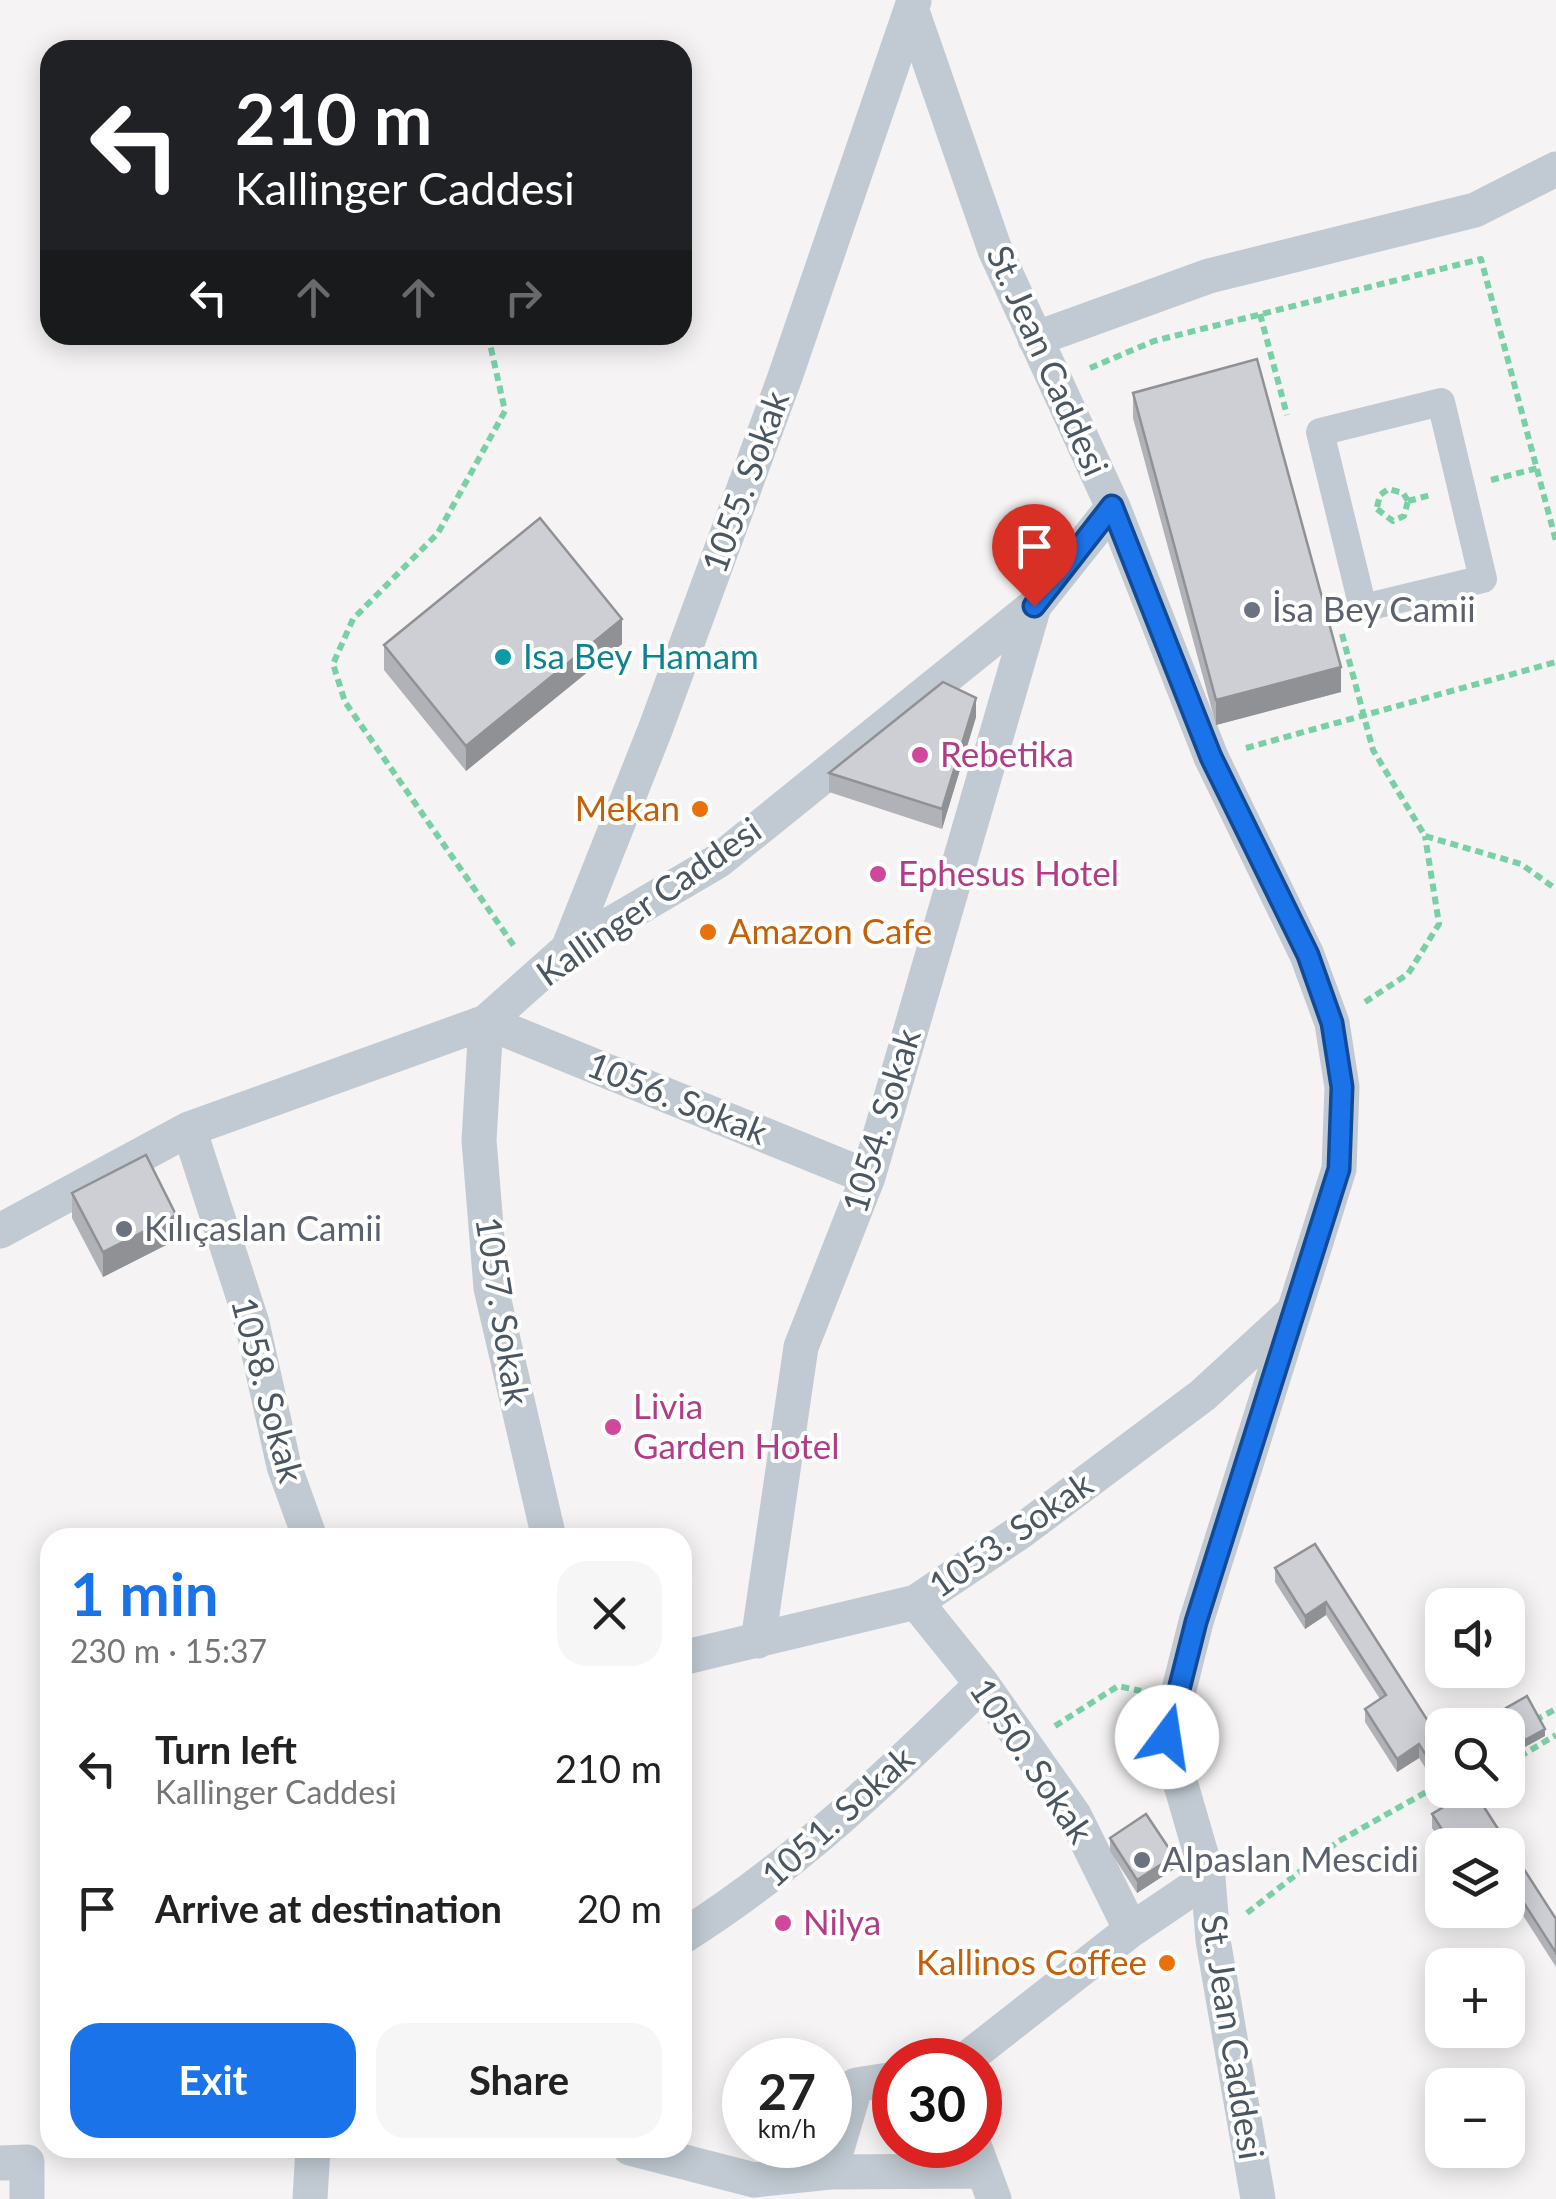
<!DOCTYPE html>
<meta charset="utf-8">
<style>
body{margin:0;font-family:Lato,sans-serif;background:#f6f6f6;color:#222;height:100vh;display:flex;flex-direction:column;font-size:38px;white-space:nowrap}
*{box-sizing:border-box;margin:0}
p{font-size:32px;color:#767676}
.icon{flex:none;width:55px;height:55px;fill:none;stroke:currentColor;stroke-width:2;stroke-linecap:round;stroke-linejoin:round}
.map{position:relative;flex:1;overflow:hidden}
.details{position:absolute;left:40px;top:1528px;width:652px;height:630px;display:flex;flex-direction:column;background:#fff;border-radius:30px;box-shadow:0 5px 25px #0003}
.details>*{flex:none}
.guide{position:absolute;left:40px;top:40px;width:652px;height:305px;border-radius:30px;box-shadow:0 5px 25px #0003;background:#202124;color:#fff;overflow:hidden}
.fabs{position:absolute;left:1425px;top:1588px;display:grid;gap:20px}
.fabs a{display:grid;place-items:center;width:100px;height:100px;border-radius:20px;background:#fff;box-shadow:0 5px 25px #0003;font-size:50px}
.speed{position:absolute;left:722px;top:2038px;display:flex;gap:20px;font-size:50px;font-weight:700;text-align:center}
.speed>*{display:grid;place-content:center;width:130px;height:130px;border-radius:50%;background:#fff;box-shadow:0 5px 25px #0003;line-height:1}
.speed small{font-size:25px;font-weight:400}
.speed .limit{border:15px solid #d22;background:#fff;color:#111}
.pin{position:absolute;display:grid;place-items:center;width:85px;height:85px;color:#fff;margin:-102px -42px;border-radius:50% 50% 50% 0;rotate:-45deg;box-shadow:0 0 10px #0007}
.pin .icon{rotate:45deg}
.me{position:absolute;width:110px;margin:-55px;rotate:14deg;stroke-linejoin:round;filter:drop-shadow(0 0 8px #0008)}
.turn{display:flex;align-items:center;gap:35px;height:210px;padding:0 30px;font-size:45px}
.turn .icon{width:130px;height:130px;stroke-width:2.5}
.turn b{display:block;font-size:70px;line-height:85px}
.lanes{display:flex;align-items:center;height:95px;padding:0 30px;background:#0003;justify-content:center;gap:50px;direction:ltr}
.lanes .off{opacity:.35}
.round{display:grid;place-items:center;flex:none;width:105px;height:105px;border-radius:30px;background:#f6f6f6}
.overview{display:flex;align-items:center;justify-content:space-between;height:170px;padding:0 30px}
h1{font-size:60px;font-weight:700;line-height:75px;color:#1a73e8}
.button{display:flex;gap:20px;margin-top:auto;padding:20px 30px}
.button a{flex:1;height:115px;border-radius:30px;background:#1a73e8;color:#fff;font-size:40px;font-weight:700;line-height:115px;text-align:center}
.button a+a{background:#f6f6f6;color:#222}
ul{padding:0;list-style:none}
li{display:flex;align-items:center;gap:30px;height:140px;padding:0 30px}
li div{flex:1}
li b{display:block;font-size:38px}
li em{font-style:normal}
.map>svg:first-child{display:block}
.lines{fill:none;stroke-linecap:round;stroke-linejoin:round}
.path{stroke:#7ad0a6;stroke-width:6;stroke-dasharray:8 5;stroke-linecap:butt}
.pedestrian{stroke:#c1cad2;stroke-width:28}
.minor{stroke:#c1cad2;stroke-width:35}
.wall{fill:#b0b2b7}
.shaded-wall{fill:#909195}
.building{fill:#cdcfd5;stroke:#909195;stroke-width:2.5}
.route-casing{stroke:#114b97;stroke-width:25}
.route{stroke:#1a73e8;stroke-width:18}
.worship-dot{fill:#6b7280;stroke:#fff;stroke-width:4}
.culture-dot{fill:#0f9aa8;stroke:#fff;stroke-width:4}
.hotel-dot{fill:#d1479c;stroke:#fff;stroke-width:4}
.food-dot{fill:#e8710a;stroke:#fff;stroke-width:4}
.labels{text-anchor:middle;stroke-width:8;stroke-linejoin:round;paint-order:stroke}
.street-label{font-size:35px;fill:#4a5661;stroke:#fff}
.worship-label{font-size:35px;fill:#5b616d;stroke:#fff;text-anchor:start}
.culture-label{font-size:35px;fill:#0d838f;stroke:#fff;text-anchor:start}
.hotel-label{font-size:35px;fill:#b23c85;stroke:#fff;text-anchor:start}
.food-label{font-size:35px;fill:#c56008;stroke:#fff;text-anchor:end}
</style>
<div class="map">
<svg width="1556" height="2199" viewBox="0 0 1556 2199">
<rect width="100%" height="100%" fill="#f5f3f3"/>
<g class="lines">
<!-- path -->
<path class="path" d="M1260,314l27,101
M488,335l17,76 -67,122 -85,86 -20,45 12,38 169,244
M1090,368l64,-27 327,-82 75,282
M1491,480l47,-12
M1408,501l23,-6
M1377,507l3,-12 8,-6 15,4 5,8
M1377,509l16,12 11,-5 4,-15
M1342,634l31,116 52,86 96,28 35,25
M1246,748l310,-86
M1365,1002l43,-28 31,-50 -14,-88
M1535,1720l21,-11
M1055,1726l63,-40 23,5
M1508,1738l12,-9
M1508,1758l6,2 42,-25
M1247,1913l92,-72 98,-55"/>
<!-- pedestrian -->
<path class="pedestrian" d="M1441,402l42,177 -120,29 -43,-176z"/>
<!-- minor -->
<path class="minor" d="M912,11l83,239 118,257 98,250 96,198 25,68 10,64 -3,82 -143,453 -29,115 41,141 5,62 45,259
M1035,339l174,-63 266,-66 81,-41
M568,949l87,-219 130,-353 129,-376
M189,1129l63,194 32,143 26,72
M0,1231l189,-102 297,-107 82,-73 150,-88 316,-255 79,-99
M549,1538l-58,-250 -12,-148 7,-118 382,155
M916,1602l66,82 92,131 57,115
M758,1641l43,-294 67,-170 166,-571
M682,1658l234,-56 104,-70 183,-137 87,-80
M682,1937c113,-71 205,-160 300,-253
M965,2060l166,-130 77,-52
M974,2145l20,54
M630,2148l124,32 76,-8 153,-1
M0,2163l27,-1v37
M830,2172l26,-87 39,-6
M310,2199l3,-51"/>
</g>
<!-- wall -->
<path class="wall" d="M1133,393l208,299 -125,33 -83,-307z
M622,644l-156,127 -82,-101v-25z
M976,717l-34,112 -113,-37v-19z
M72,1193l104,47 -73,37 -31,-59z
M1315,1544l127,199v47h31l83,129v48l-48,-75v-47h-64l-12,-17v-14l17,-10 -30,-46 -22,14 -32,-50v-13l15,-10 -54,-84 -21,14 -30,-47v-14z
M1506,1708l39,28 -20,11 -19,-32z
M1110,1838l64,31 -37,24 -27,-42z"/>
<!-- shaded-wall -->
<path class="shaded-wall" d="M622,619v25l-156,127v-25z
M1341,667v25l-125,33v-25z
M976,698v19l-34,112v-20z
M176,1215v25l-73,37v-25z
M1326,1602v13l-21,14v-13z
M1545,1729v7l-20,11v-7z
M1419,1744v14l-22,14v-13z
M1174,1856v13l-37,24v-13z"/>
<!-- building -->
<path class="building" d="M1257,359l84,308 -125,33 -83,-307z
M540,518l82,101 -156,127 -82,-101z
M943,682l33,16 -34,111 -113,-36z
M146,1155l30,60 -73,37 -31,-59z
M1315,1544l127,199v38l-23,-37 -22,15 -32,-50 21,-14 -60,-93 -21,14 -30,-48z
M1527,1696l18,33 -20,11 -19,-32z
M1448,1790h25l83,129v34l-48,-75v-33h-56l-20,-31 23,-14z
M1146,1814l28,42 -37,24 -27,-42z"/>
<g class="lines">
<defs>
<path id="route" d="M1034,606l78,-100 99,251 97,198 24,68 10,64 -3,82 -143,453 -29,115"/>
</defs>
<!-- route casing -->
<use href="#route" class="route-casing"/>
<!-- route -->
<use href="#route" class="route"/>
</g>
<!-- markers -->
<g class="worship-dot">
<circle cx="1252" cy="610" r="10"/>
<circle cx="124" cy="1229" r="10"/>
<circle cx="1142" cy="1860" r="10"/>
</g>
<circle class="culture-dot" cx="503" cy="657" r="10"/>
<g class="hotel-dot">
<circle cx="920" cy="755" r="10"/>
<circle cx="878" cy="874" r="10"/>
<circle cx="613" cy="1427" r="10"/>
<circle cx="783" cy="1923" r="10"/>
</g>
<g class="food-dot">
<circle cx="700" cy="809" r="10"/>
<circle cx="708" cy="932" r="10"/>
<circle cx="1167" cy="1963" r="10"/>
</g>
<g class="labels">
<!-- street labels -->
<g class="street-label">
<text transform="translate(1047 361) rotate(66)" y="12">St. Jean Caddesi</text>
<text transform="translate(746 482) rotate(-70)" y="12">1055. Sokak</text>
<text transform="translate(649 902) rotate(-35)" y="12">Kallinger Caddesi</text>
<text transform="translate(677 1099) rotate(22)" y="12">1056. Sokak</text>
<text transform="translate(882 1121) rotate(-73)" y="12">1054. Sokak</text>
<text transform="translate(502 1311) rotate(81)" y="12">1057. Sokak</text>
<text transform="translate(267 1390) rotate(75)" y="12">1058. Sokak</text>
<text transform="translate(1011 1535) rotate(-35)" y="12">1053. Sokak</text>
<text transform="translate(1031 1761) rotate(56)" y="12">1050. Sokak</text>
<text transform="translate(838 1817) rotate(-42)" y="12">1051. Sokak</text>
<text transform="translate(1232 2037) rotate(81)" y="12">St. Jean Caddesi</text>
</g>
<!-- worship labels -->
<g class="worship-label">
<text x="1272" y="622">İsa Bey Camii</text>
<text x="144" y="1241">Kılıçaslan Camii</text>
<text x="1162" y="1872">Alpaslan Mescidi</text>
</g>
<!-- culture labels -->
<g class="culture-label">
<text x="523" y="669">Isa Bey Hamam</text>
</g>
<!-- hotel labels -->
<g class="hotel-label">
<text x="940" y="767">Rebetika</text>
<text x="898" y="886">Ephesus Hotel</text>
<text x="633" y="1419">Livia<tspan x="633" dy="40">Garden Hotel</tspan></text>
<text x="803" y="1935">Nilya</text>
</g>
<!-- food labels -->
<g class="food-label">
<text x="680" y="821">Mekan</text>
<text x="728" y="944" text-anchor="start">Amazon Cafe</text>
<text x="1147" y="1975">Kallinos Coffee</text>
</g>
</g>
</svg>
<div class="fabs">
<a><svg class="icon" aria-label="sound" viewBox="0 0 24 24"><path d="M4 9h4l5-4v14l-5-4H4zM17 9q2 3 0 6"/></svg></a>
<a><svg class="icon" aria-label="search" viewBox="0 0 24 24"><circle cx="10" cy="10" r="6"/><path d="M15 15l6 6"/></svg></a>
<a><svg class="icon" aria-label="layers" viewBox="0 0 24 24"><path d="M12 4l9 5-9 5-9-5zM3 14l9 5 9-5"/></svg></a>
<a>+</a>
<a>−</a>
</div>
<div class="speed"><div>27<small>km/h</small></div><div class="limit">30</div></div>
<div class="pin" style="left:1034px;top:606px;background:#d93025"><svg class="icon" aria-label="arrive" viewBox="0 0 24 24"><path d="M6 21V4h12l-3 4 3 4H6"/></svg></div>
<svg class="me" style="left:1167px;top:1737px" viewBox="-20 -20 40 40"><circle r="19" fill="#fff"/><path d="M0-13L10 11 0 6-10 11z" fill="#1a73e8"/></svg>
<div class="guide">
<div class="turn"><svg class="icon" aria-label="left" viewBox="0 0 24 24"><path d="M17 20v-9H6M10 6l-5 5 5 5"/></svg><div><b>210 m</b>Kallinger Caddesi</div></div>
<div class="lanes"><svg class="icon" aria-label="left" viewBox="0 0 24 24"><path d="M17 20v-9H6M10 6l-5 5 5 5"/></svg><svg class="icon off" aria-label="ahead" viewBox="0 0 24 24"><path d="M12 20V5M6 11l6-6 6 6"/></svg><svg class="icon off" aria-label="ahead" viewBox="0 0 24 24"><path d="M12 20V5M6 11l6-6 6 6"/></svg><svg class="icon off" aria-label="right" viewBox="0 0 24 24"><path d="M7 20v-9h11M14 6l5 5-5 5"/></svg></div>
</div>
<section class="details">
<div class="overview"><div><h1>1 min</h1><p>230 m · 15:37</p></div><a class="round"><svg class="icon" aria-label="close" viewBox="0 0 24 24"><path d="M6 6l12 12M18 6L6 18"/></svg></a></div>
<ul>
<li><svg class="icon" aria-label="left" viewBox="0 0 24 24"><path d="M17 20v-9H6M10 6l-5 5 5 5"/></svg><div><b>Turn left</b><p>Kallinger Caddesi</p></div><em>210 m</em></li>
<li><svg class="icon" aria-label="arrive" viewBox="0 0 24 24"><path d="M6 21V4h12l-3 4 3 4H6"/></svg><div><b>Arrive at destination</b></div><em>20 m</em></li>
</ul>
<div class="button"><a>Exit</a><a>Share</a></div>
</section>
</div>
